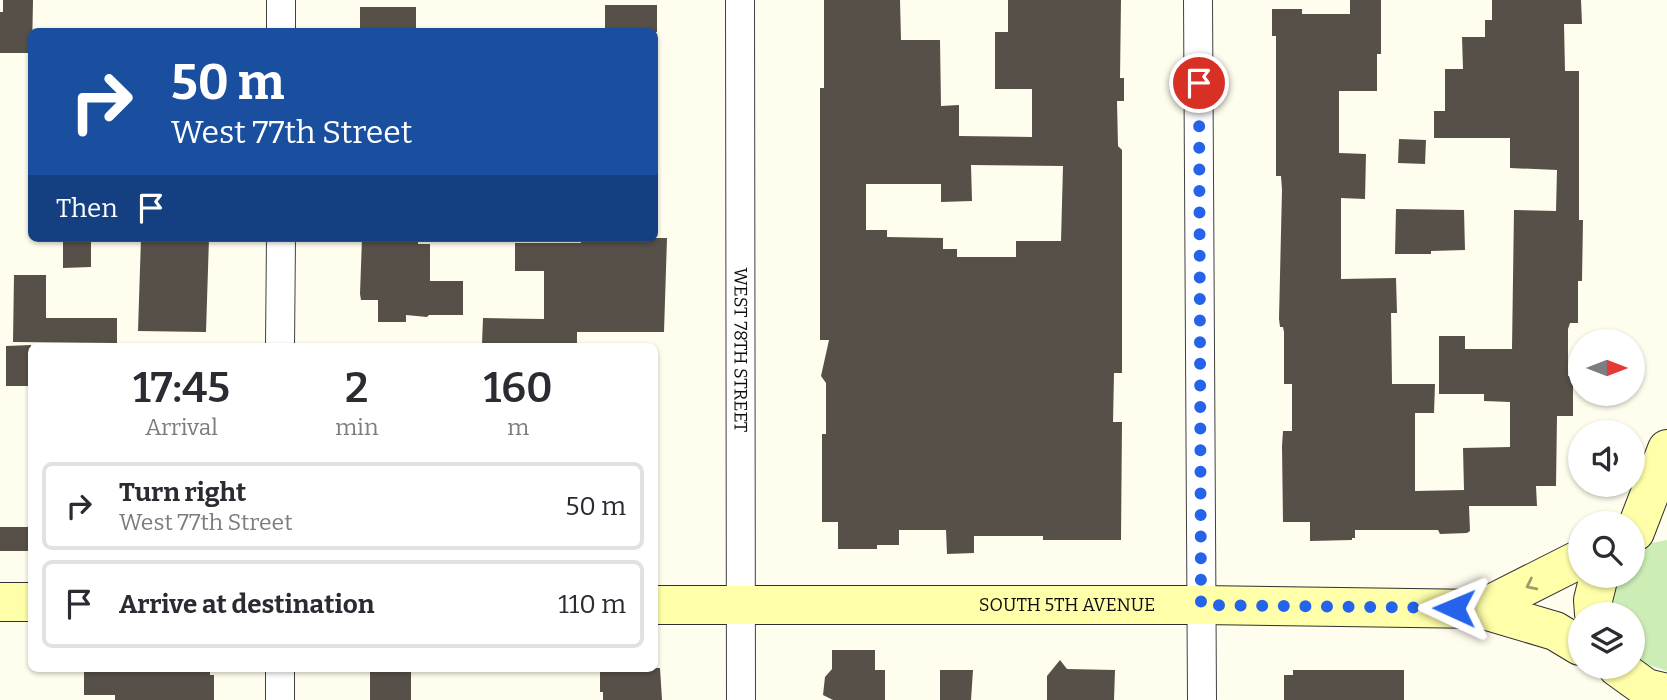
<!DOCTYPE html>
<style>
body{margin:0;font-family:Bitter,serif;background:#f7f7f7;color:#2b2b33;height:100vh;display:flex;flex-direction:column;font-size:26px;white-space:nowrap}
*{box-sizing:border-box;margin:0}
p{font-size:23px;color:#7c7c81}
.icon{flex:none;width:38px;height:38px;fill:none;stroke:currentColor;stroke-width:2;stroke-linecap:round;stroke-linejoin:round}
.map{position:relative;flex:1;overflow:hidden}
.side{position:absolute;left:28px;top:343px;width:630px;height:329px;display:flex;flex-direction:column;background:#fff;border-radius:10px;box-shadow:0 2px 5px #0004}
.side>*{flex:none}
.hud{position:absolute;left:28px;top:28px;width:630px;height:214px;border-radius:10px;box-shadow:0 2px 5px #0004;background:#1a4fa0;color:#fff;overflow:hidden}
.needle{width:46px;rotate:90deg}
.tools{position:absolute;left:1568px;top:329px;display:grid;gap:14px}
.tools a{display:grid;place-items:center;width:77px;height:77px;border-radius:50%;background:#fff;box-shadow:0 2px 5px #0004;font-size:35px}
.pin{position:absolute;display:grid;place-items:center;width:60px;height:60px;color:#fff;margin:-30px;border:4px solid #fff;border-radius:50%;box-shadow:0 2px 7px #0007}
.me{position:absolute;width:77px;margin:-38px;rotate:271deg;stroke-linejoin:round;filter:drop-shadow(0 0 5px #0008)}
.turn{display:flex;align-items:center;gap:24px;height:147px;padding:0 28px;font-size:32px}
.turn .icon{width:91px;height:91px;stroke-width:2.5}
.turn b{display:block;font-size:49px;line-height:60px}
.then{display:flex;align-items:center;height:66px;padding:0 28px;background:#0003;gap:14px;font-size:26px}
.eta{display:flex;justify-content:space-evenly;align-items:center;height:119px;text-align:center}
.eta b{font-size:42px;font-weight:600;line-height:49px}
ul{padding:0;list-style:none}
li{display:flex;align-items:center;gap:21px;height:88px;margin:0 14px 10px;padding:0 14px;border:4px solid #e1e1e2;border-radius:10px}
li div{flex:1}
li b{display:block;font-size:26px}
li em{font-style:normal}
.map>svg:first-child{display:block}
.green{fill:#ccedb5}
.building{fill:#575049;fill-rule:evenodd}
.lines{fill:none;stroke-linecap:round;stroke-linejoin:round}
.street-casing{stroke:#414141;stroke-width:30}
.secondary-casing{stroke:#303030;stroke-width:40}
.street{stroke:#fff;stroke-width:28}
.secondary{stroke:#fffea9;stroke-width:38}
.oneway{stroke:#9f9e6b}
.route{stroke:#2563eb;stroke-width:12;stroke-dasharray:0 21.6}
.labels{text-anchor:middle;stroke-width:7;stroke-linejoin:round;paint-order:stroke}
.street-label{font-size:18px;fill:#0e0e0e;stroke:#fff}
</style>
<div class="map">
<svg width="1667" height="700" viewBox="0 0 1667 700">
<rect width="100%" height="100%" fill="#fffdee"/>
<!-- green -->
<path class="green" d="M1667,540v131l-21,-7 -13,-12v-38h-20l-1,-3 4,-27 4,-8h13v-19l19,-14z"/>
<!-- building -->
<path class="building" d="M3,0h30l-1,53h-32v-41h3z
M824,0h76l1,40h39l1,66 18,-1v31l73,1v-48h-37v-57h13v-32h113l-1,78h4v23h-7l1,45 4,4v223h-8l-1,49h9l-1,118h-78v-4h-69v17l-27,1 -1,-24h-47v15h-22v4h-39v-27h-16v-88h4v-51l-5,-7 8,-36h-9v-252h4zM971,165l92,1 -2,75h-45v16h-59v-8h-14v-11l-56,-1v-7h-21v-46h75v18l31,-1z
M1350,0h31v54h-4v37h-38v62l27,1 -1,45 -24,-1v81l55,-1 1,35h-6l1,71h43l-1,29h-19v78l49,-1 -1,-42 47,-1v-45l-26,-1v-7h-45v-58h26v13h47l2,-139 42,1 1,-41 -47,-2v-30h-76v-27h11v-42h18l-1,-32h23v-17h7v-20h89l1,24h-18l1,47h14v149h4l-1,61h-4v42h-8l-2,6v47h5v40h-16l-1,70h-20l1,20h-68l1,25 -3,2 -27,1 -2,-4h-83v8h-3v2l-42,1v-19h-27l-1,-76 1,-15h9v-47h-8v-52l-1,-5h-3l-1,-8 3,-129 -1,-14h-5v-140h-4v-27h30v5h48z
M605,5h52v27h-52z
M360,7h56v25h-56z
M1399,139l27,1 -1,24 -27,-1z
M1396,209l68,1 1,40 -34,1v3h-36z
M141,238h68l-3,94 -68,-1z
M362,238h56v6h12v37h33v34h-34l-2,2 -21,-2v7h-28v-22h-17l-1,-6z
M581,238h86l-3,94h-87v12h-95l1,-26 61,1v-48h-29v-28h66z
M63,239h28v28l-28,1z
M14,275h32v43h71v25l-104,-1z
M31,345v41h-25v-40z
M0,527h29v24h-29z
M832,650h43v20h10v30h-52l-10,-5 2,-18 7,-8z
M1060,660l7,9 48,1 -1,30h-67v-24z
M84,668h126v7h4v25h-99v-5h-31z
M370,668h41v32h-41z
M600,668h60l2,32h-59v-8h-3z
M940,670h33l-2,30h-31z
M1293,670h111v30h-120v-25h9z"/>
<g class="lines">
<defs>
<g id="street">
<path id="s1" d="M740,0l1,700"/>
<path d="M1198,0l4,700"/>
<path d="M281,32v-32"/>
<path d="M280,346l1,-108"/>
<path d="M280,668v32"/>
</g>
<g id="secondary">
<path d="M1635,532l32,-83"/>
<path d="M0,602h32"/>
<path id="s2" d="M654,605h547l280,4 74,22 25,15"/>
<path d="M1481,609l99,-50"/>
<path d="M1594,614l-1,-14 6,-24"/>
<path d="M1617,667l29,21 21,5"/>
</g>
</defs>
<!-- street casing -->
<use href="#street" class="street-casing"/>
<!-- secondary casing -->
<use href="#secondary" class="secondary-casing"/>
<!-- street -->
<use href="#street" class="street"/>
<!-- secondary -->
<use href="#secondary" class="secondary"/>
</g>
<!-- one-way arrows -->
<defs><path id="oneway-chevron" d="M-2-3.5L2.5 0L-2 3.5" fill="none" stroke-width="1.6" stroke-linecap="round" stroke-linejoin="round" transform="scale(1.75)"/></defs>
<use class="oneway" href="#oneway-chevron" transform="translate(1531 585) rotate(154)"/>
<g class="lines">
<!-- route -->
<path class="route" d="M1199,83l2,522 253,3"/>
</g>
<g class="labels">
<!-- street labels -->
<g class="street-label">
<text dy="6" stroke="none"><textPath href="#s1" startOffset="350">WEST 78TH STREET</textPath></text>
<text dy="6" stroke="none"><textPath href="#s2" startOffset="413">SOUTH 5TH AVENUE</textPath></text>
</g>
</g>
</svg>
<div class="tools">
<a><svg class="needle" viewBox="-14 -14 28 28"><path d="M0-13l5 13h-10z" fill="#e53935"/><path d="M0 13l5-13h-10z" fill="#7c7c81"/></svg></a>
<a><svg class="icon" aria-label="sound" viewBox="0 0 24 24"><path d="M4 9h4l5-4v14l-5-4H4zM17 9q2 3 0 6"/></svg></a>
<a><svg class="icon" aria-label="search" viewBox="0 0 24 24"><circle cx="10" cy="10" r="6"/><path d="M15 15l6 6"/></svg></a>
<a><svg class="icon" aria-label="layers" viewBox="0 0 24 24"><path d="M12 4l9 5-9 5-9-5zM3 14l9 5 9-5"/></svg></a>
</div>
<div class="pin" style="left:1199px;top:83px;background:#d93025"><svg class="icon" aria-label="arrive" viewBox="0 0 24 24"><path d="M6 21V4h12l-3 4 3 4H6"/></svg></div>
<svg class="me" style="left:1454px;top:608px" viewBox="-20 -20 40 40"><path d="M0-17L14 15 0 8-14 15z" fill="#2563eb" stroke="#fff" stroke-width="4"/></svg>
<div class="hud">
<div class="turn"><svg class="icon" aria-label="right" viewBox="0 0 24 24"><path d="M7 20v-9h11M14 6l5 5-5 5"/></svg><div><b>50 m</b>West 77th Street</div></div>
<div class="then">Then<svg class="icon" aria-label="arrive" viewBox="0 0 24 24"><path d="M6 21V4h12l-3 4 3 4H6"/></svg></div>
</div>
<section class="side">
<div class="eta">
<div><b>17:45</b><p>Arrival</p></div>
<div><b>2</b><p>min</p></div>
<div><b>160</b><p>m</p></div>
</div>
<ul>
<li><svg class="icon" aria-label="right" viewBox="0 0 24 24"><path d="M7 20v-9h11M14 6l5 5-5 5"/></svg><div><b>Turn right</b><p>West 77th Street</p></div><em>50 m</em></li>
<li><svg class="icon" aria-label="arrive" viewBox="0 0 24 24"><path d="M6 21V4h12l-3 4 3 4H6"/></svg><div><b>Arrive at destination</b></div><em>110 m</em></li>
</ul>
</section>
</div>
